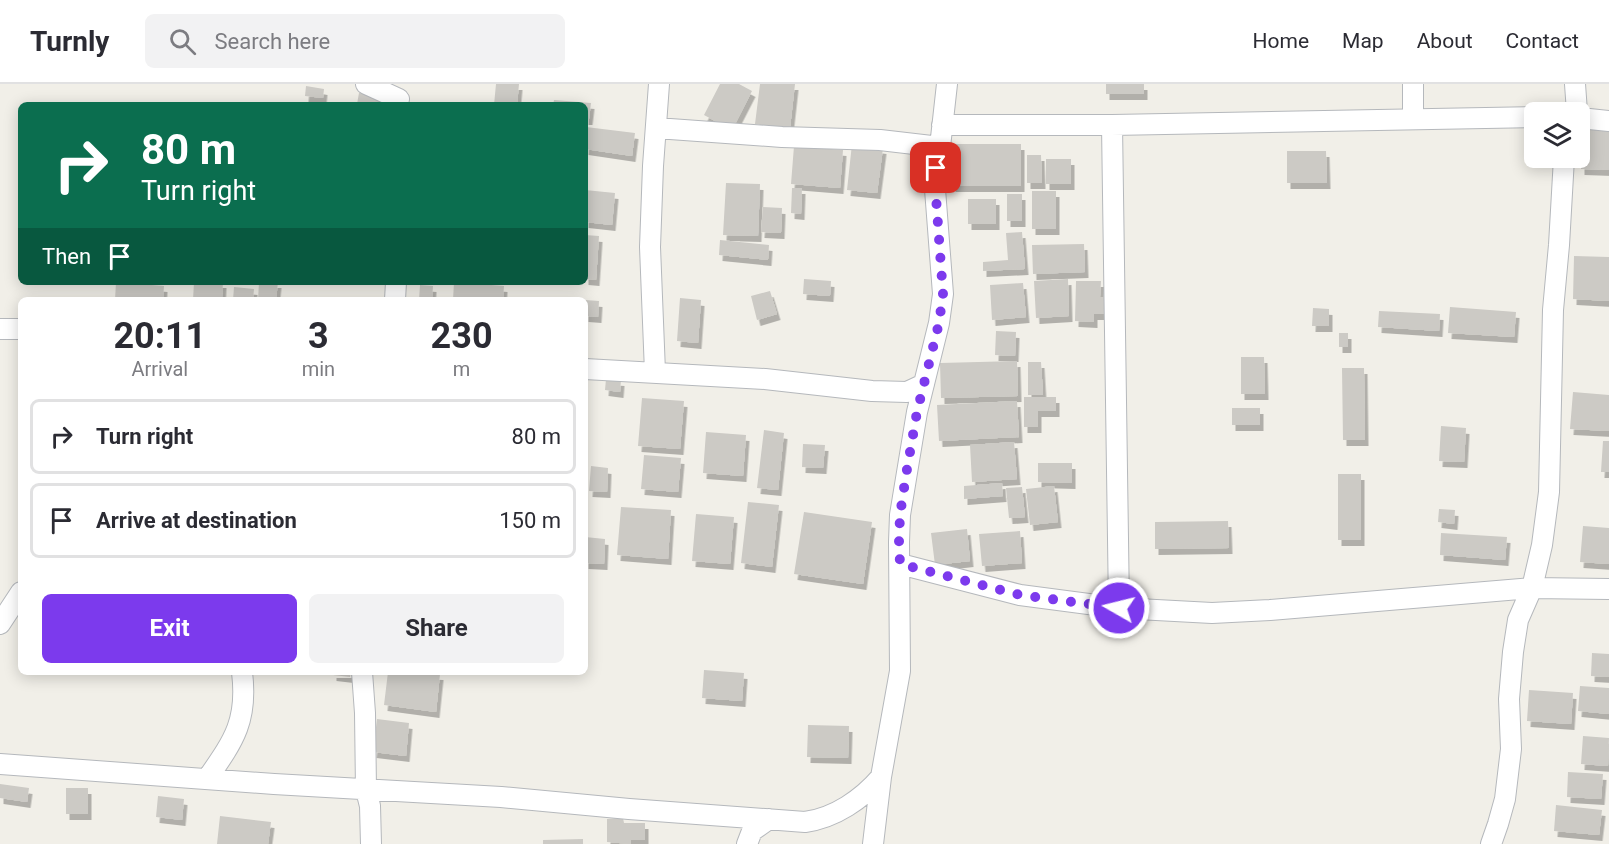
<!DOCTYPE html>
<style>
body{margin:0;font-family:Roboto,sans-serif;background:#f2f2f3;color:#2b2b33;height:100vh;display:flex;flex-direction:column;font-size:22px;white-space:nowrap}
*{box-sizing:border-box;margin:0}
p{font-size:20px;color:#7c7c81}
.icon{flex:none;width:33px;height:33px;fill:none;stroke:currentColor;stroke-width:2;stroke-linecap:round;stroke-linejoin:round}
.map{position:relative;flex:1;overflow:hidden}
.drawer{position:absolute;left:18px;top:213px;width:570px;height:378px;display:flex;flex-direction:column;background:#fff;border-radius:9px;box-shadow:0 3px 15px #0003}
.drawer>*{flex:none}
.hud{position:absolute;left:18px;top:18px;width:570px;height:183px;border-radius:9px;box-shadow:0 3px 15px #0003;background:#0b6e4f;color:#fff;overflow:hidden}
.buttons{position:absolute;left:1524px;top:18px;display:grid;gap:12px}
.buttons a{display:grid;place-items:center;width:66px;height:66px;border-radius:9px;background:#fff;box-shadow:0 3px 15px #0003;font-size:30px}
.pin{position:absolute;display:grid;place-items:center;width:51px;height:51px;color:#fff;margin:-26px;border-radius:12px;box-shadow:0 3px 9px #0006}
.me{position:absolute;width:66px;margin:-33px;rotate:278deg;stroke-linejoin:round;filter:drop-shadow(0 0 4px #0008)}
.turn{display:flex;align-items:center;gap:21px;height:126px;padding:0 24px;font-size:27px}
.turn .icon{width:78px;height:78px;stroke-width:2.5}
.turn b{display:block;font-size:42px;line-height:51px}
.then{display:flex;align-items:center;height:57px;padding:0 24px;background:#0003;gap:12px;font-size:22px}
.eta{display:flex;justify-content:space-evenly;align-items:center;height:102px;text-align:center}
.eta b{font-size:36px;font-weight:700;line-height:42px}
.primary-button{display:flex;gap:12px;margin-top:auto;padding:12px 24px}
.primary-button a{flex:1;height:69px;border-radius:9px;background:#7c3aed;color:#fff;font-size:24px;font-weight:700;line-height:69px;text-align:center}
.primary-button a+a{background:#f2f2f3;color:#2b2b33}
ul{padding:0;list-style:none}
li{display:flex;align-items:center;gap:18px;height:75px;margin:0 12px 9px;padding:0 12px;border:3px solid #e1e1e2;border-radius:9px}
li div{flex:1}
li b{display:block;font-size:22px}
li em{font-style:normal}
header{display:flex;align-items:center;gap:36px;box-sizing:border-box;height:84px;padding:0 30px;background:#fff;border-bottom:2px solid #e1e1e2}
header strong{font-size:28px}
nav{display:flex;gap:33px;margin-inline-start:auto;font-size:21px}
.search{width:420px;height:54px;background:#f2f2f3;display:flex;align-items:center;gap:15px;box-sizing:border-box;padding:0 21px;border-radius:9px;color:#7c7c81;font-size:22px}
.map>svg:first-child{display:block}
.building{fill:#cccac5;filter:url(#shadow)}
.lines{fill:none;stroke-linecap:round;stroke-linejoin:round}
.street-casing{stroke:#b5b8bc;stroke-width:22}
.street{stroke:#fff;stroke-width:20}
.route{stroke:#7c3aed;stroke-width:10;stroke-dasharray:0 18}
</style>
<header>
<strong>Turnly</strong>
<div class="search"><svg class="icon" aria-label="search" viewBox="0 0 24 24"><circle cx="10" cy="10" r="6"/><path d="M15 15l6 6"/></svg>Search here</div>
<nav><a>Home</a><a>Map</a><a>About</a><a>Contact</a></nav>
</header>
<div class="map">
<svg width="1609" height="760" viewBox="0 0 1609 760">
<defs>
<filter id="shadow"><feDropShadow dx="3.5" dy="6" stdDeviation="0" flood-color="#0004"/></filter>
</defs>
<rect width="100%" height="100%" fill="#f1efe8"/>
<!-- building -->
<path class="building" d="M496,0h23l-2,21h-23z
M720,0h19l13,7 -20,39 -28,-15z
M760,0h35l-5,44 -35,-4z
M1106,0h38v10h-38z
M306,2l18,3 -1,9 -18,-2z
M359,9l24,2 -1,10 -25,-1z
M554,16l37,3 -2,16h-4v-14h-32z
M586,43l49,6 -3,23 -47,-7z
M1581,43h28v43l-28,-1z
M852,60l31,4 -6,45 -30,-3z
M952,60h69v42h-69z
M794,62l49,4 -3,38 -49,-4z
M1287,67h39l1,32h-40z
M1027,71h14l1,28h-15z
M1046,75h25v25h-25z
M726,99l34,1 -2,52 -35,-1z
M792,104h10l-1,26 -10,-1z
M585,106l30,3 -3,32 -27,-3z
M1032,107h24v38h-24z
M1007,110h15v27h-15z
M968,115h28v25h-28z
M763,123l19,1 -1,25 -20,-1z
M1022,148l3,37 -42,2v-9l25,-2 -2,-27z
M585,151l14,1 -3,44 -11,-1z
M720,156l49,5 -1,15 -49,-5z
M1084,160l1,28 -52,2 -1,-29z
M1574,172l35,1v44l-36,-2z
M804,195l27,2 -1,15 -27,-2z
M1068,195l1,37 -33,2 -2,-37z
M1076,197h25l-1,16h4v17h-10v8l-19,-1z
M116,198l48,4 -1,14h-48z
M194,198h29l-1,18h-29z
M259,198h19l-2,18h-18z
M454,198l50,4 -1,14h-50z
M1023,199l3,34 -34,3 -2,-35z
M420,201l13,1 -1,14h-13z
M234,203l20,2 -1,11h-20z
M770,207l7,23 -20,6 -6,-24z
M680,214l21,2 -3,43 -21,-2z
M585,216l14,1 -1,16 -13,-1z
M1450,223l66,5 -2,25 -66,-4z
M1313,224l16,1v17h-17z
M1379,227l61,3 -1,17 -61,-4z
M996,247l20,1 -1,24 -20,-1z
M1339,249h9v14h-9z
M1241,273h23l1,37h-24z
M1017,277l1,35 -77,2 -1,-35z
M1028,278h13l2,33h-15z
M1342,284h22l1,72h-22z
M606,295l15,1 -1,12 -15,-2z
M1573,308l36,3v36l-39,-2z
M1024,313h32v14h-18v16h-14z
M642,314l42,3 -4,48 -42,-3z
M1017,317l2,36 -80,4 -2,-36z
M1232,324h28v17h-28z
M1441,342l25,2 -2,34 -25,-1z
M764,346l20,3 -6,57 -21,-2z
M706,348l40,3 -3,41 -40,-3z
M1603,357h6v31h-8z
M1014,358l3,37 -45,3 -2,-37z
M803,360l22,1 -2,23 -21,-1z
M644,371l37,3 -3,34 -37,-3z
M1038,379h34v20l-34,-1z
M591,382l17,2 -1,24 -18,-1z
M1338,390h23v66h-23z
M1002,399l1,13 -39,3v-13z
M1054,402l4,36 -28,3 -4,-36z
M1022,403l3,30 -16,1 -3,-30z
M748,418l31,3 -7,62 -31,-4z
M621,423l50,3 -3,49 -51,-4z
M1439,425l16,1 -1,14 -16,-2z
M804,428l68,10 -9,62 -69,-10z
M696,430l38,3 -4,47 -38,-3z
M1228,437l1,27 -74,1v-27z
M1583,442l26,2v36l-29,-2z
M967,445l3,32 -35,4 -4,-32z
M1020,447l2,32 -40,3 -3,-32z
M1441,449l66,4 -2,23 -65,-5z
M585,453l20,2 -1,25 -19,-1z
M1592,569l17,1v23l-18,-1z
M704,586l40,3 -2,28 -40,-3z
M333,588h18l-1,5 -17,-2z
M388,588l52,2 -4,38 -52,-7z
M1580,602l29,2v26l-31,-3z
M1529,606l44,3 -2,31 -44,-3z
M377,635l32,4 -3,33 -33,-4z
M808,641l41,1 -1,32 -41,-1z
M1583,652l26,2 -1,28 -27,-2z
M1568,688l35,2 -2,25 -34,-2z
M0,700l29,4 -2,14 -27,-4z
M66,704h22v26h-22z
M158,712l26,3 -2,21 -26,-3z
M1556,721l46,5 -3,25 -45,-4z
M220,732l51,6 -3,22h-51z
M623,734l1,5h21v17h-14v4l-24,-2v-23z
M583,755v5h-40v-4z"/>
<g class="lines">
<defs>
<path id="street" d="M366,0l33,15
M1575,0l2,28
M1580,34l29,3
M1413,35v-35
M942,41h170l422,-8
M1112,41l7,483
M656,44l126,9 98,3 60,7
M395,216l1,-18
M0,245h21
M585,285l180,10 107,12 35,1 17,-8
M655,288l-5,-125 3,-81 6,-82
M900,480l120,31 99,13 93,5 58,-3 262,-22 77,1
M0,540l21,-32
M362,588l3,41 1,77 4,16 1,38
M0,680l274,20 227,13 128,12 176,13c30,-4 57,-23 76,-45
M207,695c27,-39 41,-58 35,-107
M747,760l5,-13 17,-12
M873,760l8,-67 19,-106 -1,-129 1,-27 17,-103 22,-89 4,-29 -9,-118 6,-29 7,-63
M1491,760l7,-20 7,-25 6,-50 -2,-50 4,-47 5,-32 14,-32 10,-43 7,-53 4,-182 6,-65 5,-87"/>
</defs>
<!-- street casing -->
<use href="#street" class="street-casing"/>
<!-- street -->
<use href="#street" class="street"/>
</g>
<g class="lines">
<!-- route -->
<path class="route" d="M936,84l-1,15 8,111 -4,29 -22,89 -11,63 -6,40 -1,27 1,22 120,31 99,13"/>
</g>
</svg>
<div class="buttons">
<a><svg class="icon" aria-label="layers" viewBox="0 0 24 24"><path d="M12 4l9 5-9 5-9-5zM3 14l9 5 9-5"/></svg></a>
</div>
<div class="pin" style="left:936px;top:84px;background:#d93025"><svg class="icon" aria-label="arrive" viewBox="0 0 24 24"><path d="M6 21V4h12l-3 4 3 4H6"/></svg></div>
<svg class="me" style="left:1119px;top:524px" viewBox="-20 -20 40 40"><circle r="17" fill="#7c3aed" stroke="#fff" stroke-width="3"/><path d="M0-11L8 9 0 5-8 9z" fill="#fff"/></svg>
<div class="hud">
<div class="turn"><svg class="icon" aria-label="right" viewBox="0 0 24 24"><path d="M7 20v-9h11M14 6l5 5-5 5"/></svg><div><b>80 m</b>Turn right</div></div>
<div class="then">Then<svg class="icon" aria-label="arrive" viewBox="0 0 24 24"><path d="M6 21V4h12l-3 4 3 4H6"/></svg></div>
</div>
<section class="drawer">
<div class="eta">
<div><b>20:11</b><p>Arrival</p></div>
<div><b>3</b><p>min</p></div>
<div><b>230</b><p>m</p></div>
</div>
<ul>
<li><svg class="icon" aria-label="right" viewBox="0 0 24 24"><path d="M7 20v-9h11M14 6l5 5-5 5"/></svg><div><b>Turn right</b></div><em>80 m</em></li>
<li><svg class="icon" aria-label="arrive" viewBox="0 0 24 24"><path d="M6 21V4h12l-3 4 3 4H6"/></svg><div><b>Arrive at destination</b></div><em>150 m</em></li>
</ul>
<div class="primary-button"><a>Exit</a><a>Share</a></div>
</section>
</div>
